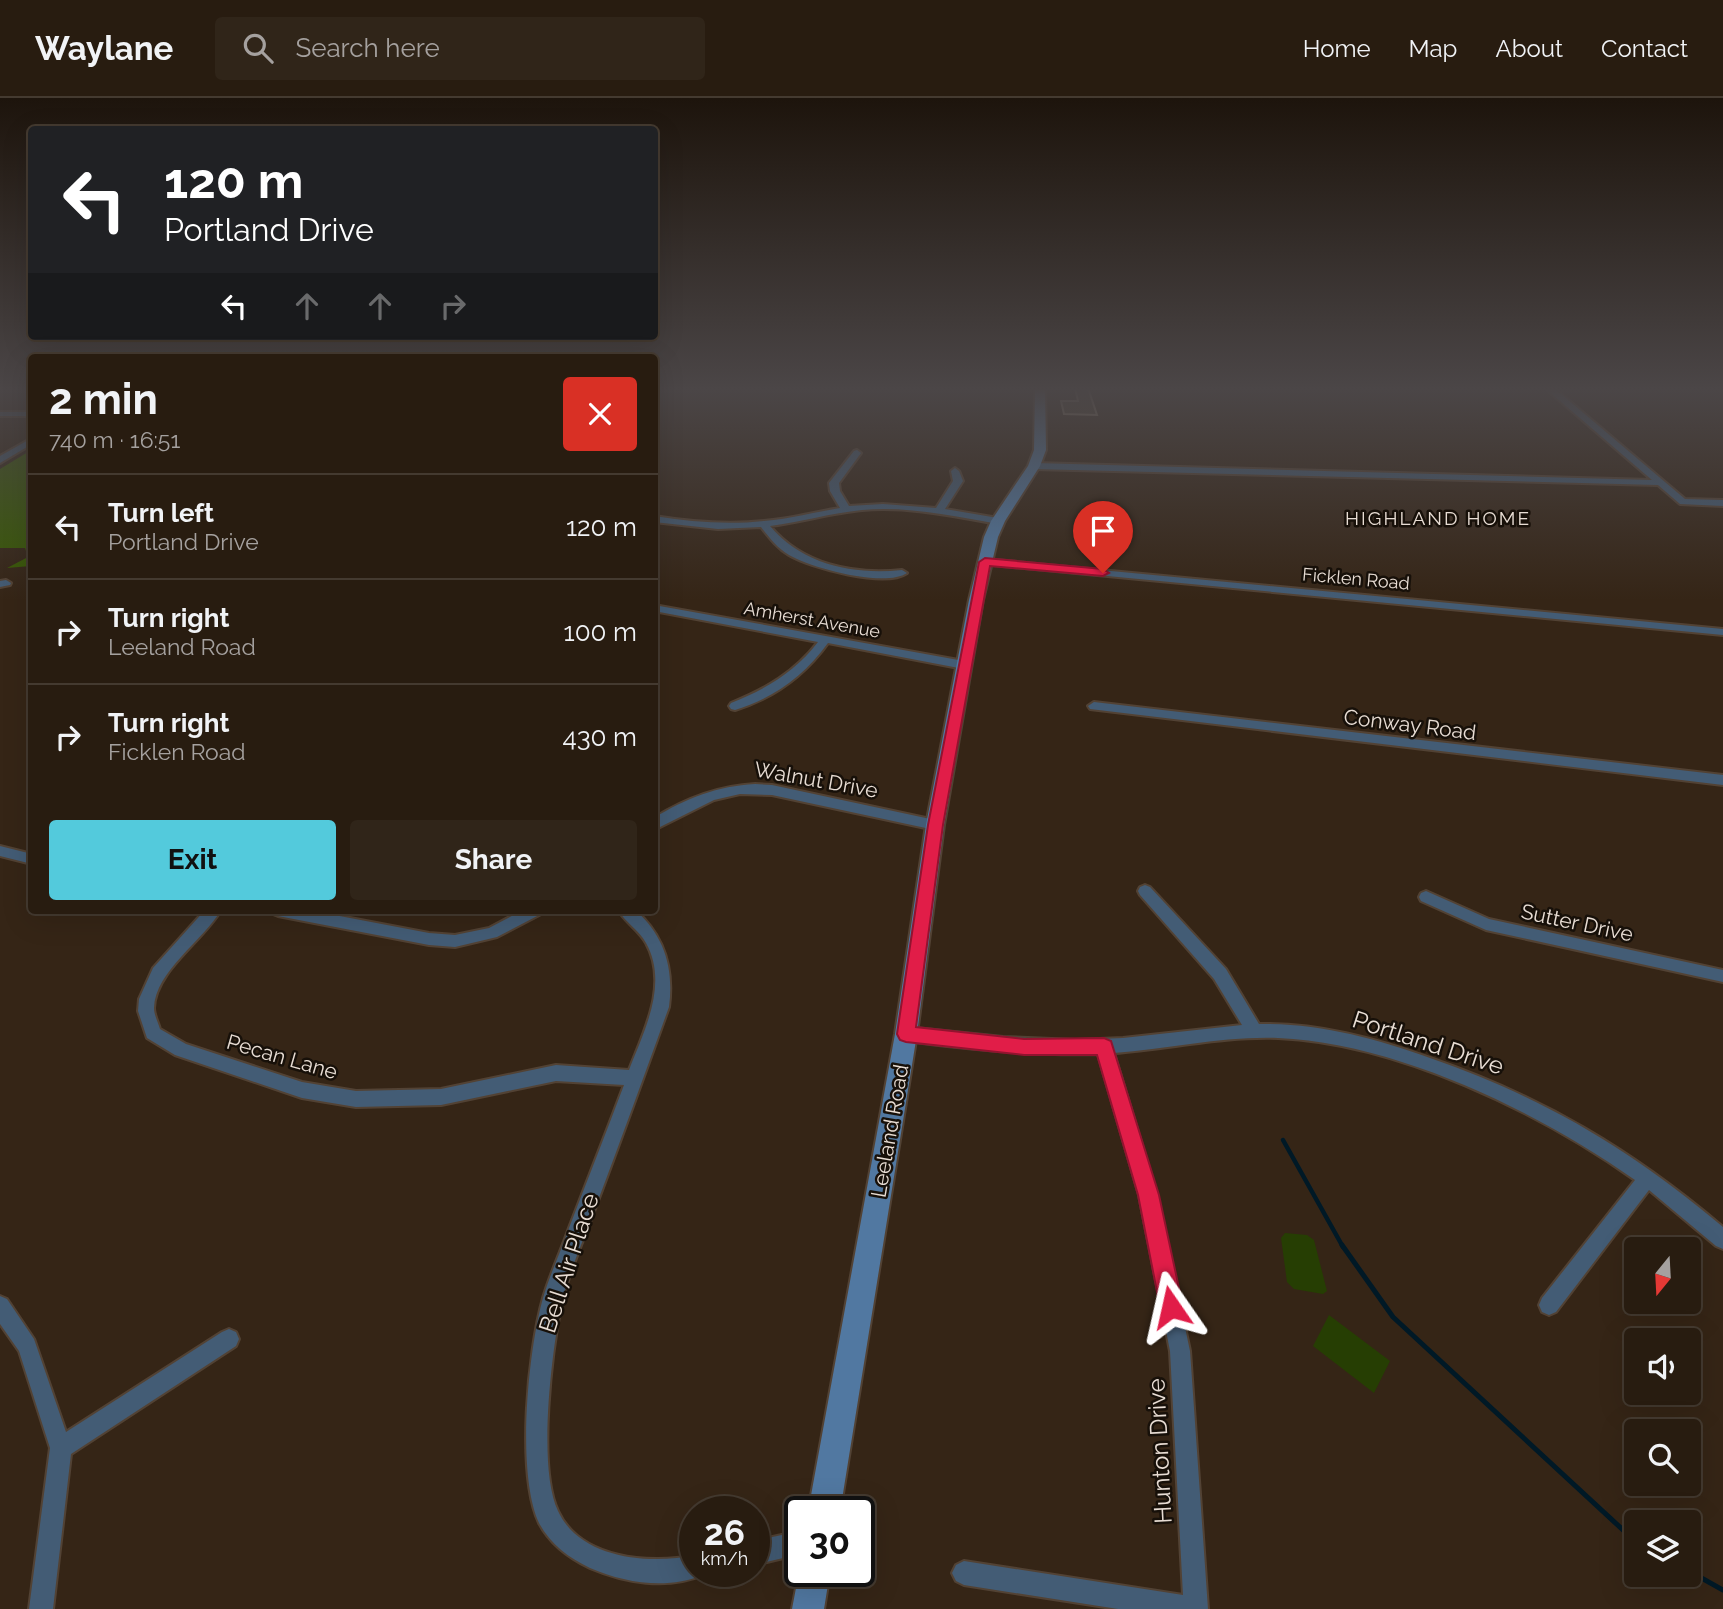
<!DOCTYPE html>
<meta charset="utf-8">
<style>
body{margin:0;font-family:Raleway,sans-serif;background:#302519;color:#f1f3f6;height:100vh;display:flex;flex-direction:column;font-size:26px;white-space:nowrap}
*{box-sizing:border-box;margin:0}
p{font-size:23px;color:#a5a19f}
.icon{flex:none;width:38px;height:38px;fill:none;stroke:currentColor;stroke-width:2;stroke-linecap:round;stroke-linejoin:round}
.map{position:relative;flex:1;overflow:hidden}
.details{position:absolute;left:28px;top:256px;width:630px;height:560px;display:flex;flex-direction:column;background:#281c10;border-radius:7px;box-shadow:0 7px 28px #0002,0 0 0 2px #443a30}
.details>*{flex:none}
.banner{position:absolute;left:28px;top:28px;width:630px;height:214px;border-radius:7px;box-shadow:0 7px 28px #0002,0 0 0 2px #443a30;background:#202124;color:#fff;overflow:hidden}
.needle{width:46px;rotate:198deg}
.tools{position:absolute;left:1624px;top:1139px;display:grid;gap:14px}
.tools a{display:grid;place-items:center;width:77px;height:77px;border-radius:7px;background:#281c10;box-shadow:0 7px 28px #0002,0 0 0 2px #443a30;font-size:35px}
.speed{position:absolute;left:679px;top:1398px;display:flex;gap:14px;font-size:35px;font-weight:700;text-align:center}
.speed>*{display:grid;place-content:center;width:91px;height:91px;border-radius:50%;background:#281c10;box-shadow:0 7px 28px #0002,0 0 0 2px #443a30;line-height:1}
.speed small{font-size:18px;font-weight:400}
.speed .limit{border:4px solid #111;border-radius:10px;background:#fff;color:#111}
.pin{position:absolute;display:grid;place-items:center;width:60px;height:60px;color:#fff;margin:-72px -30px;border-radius:50% 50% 50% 0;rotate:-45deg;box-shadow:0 0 7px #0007}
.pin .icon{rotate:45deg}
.me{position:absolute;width:77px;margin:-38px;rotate:349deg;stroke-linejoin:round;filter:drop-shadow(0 0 5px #0008)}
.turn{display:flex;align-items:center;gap:24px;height:147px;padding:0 21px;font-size:32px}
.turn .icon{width:91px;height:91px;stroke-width:2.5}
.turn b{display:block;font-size:49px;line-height:60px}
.lanes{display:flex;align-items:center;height:66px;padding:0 21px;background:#0003;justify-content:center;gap:35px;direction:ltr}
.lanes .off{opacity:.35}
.round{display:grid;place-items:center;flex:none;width:74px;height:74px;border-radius:7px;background:#302519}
.summary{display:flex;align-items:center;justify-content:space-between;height:119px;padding:0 21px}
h1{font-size:42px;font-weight:700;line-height:52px}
.primary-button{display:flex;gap:14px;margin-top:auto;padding:14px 21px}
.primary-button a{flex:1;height:80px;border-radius:7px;background:#53cadc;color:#111;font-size:28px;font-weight:700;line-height:80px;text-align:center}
.primary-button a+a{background:#302519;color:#f1f3f6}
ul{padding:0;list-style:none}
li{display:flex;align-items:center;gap:21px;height:105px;padding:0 21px;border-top:2px solid #443a30}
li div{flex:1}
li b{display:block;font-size:26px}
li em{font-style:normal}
header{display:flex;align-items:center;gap:42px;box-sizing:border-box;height:98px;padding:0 35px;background:#281c10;border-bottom:2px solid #443a30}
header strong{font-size:33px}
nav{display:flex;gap:38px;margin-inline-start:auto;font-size:24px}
.search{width:490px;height:63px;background:#302519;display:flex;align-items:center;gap:18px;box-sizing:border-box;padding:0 24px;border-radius:7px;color:#a5a19f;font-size:26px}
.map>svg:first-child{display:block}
.green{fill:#263e03}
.forest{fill:#385a02}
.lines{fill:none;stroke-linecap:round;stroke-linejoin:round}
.stream-far1{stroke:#001926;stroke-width:4.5}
.stream{stroke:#001926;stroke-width:5}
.building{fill:#4f422f;stroke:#988974;stroke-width:2}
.street-casing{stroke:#524234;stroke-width:4}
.secondary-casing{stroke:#524234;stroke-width:4}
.street{fill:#435c75;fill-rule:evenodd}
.secondary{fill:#5178a1;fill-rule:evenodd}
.route{fill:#e11d48;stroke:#92132f;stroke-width:2}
.labels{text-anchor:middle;stroke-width:5;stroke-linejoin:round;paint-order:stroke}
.far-street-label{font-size:18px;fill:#e8ddd4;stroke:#171009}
.far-neighbourhood-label{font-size:19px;letter-spacing:2px;fill:#e8ddd4;stroke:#171009}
.street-label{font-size:21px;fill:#e8ddd4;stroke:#171009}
.near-street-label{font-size:24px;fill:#e8ddd4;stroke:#171009}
</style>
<header>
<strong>Waylane</strong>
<div class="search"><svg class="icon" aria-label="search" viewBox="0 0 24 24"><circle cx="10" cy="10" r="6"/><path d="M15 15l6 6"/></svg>Search here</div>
<nav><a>Home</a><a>Map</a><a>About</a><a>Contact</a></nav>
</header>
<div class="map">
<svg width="1723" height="1511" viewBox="0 0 1723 1511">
<rect width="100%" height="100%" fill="#352516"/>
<!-- green -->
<path class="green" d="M1285,1135l22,2 7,5 13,51 -4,3 -29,-5 -7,-7 -6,-44z
M1329,1217l61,46 -16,32 -61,-47z"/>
<!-- forest -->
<path class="forest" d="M28,354h3v114l-24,2 21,-11 -3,-9h-25v-79z"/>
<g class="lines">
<!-- stream-far1 -->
<path class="stream-far1" d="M1283,1042l60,107"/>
<!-- stream -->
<path class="stream" d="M1342,1147l51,72 243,225
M1689,1473l34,19"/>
</g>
<!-- building -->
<path class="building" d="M1075,290h13l9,27 -33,-1 -3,-13h17z"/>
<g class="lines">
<defs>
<path id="street" d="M1545,290h9l131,111 38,1v6l-43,-2 -22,-19 -624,-16 -4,-3 4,-3 618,17z
M0,314h32v4h-32z
M32,340v6l-32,19v-7z
M857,352l4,3 -22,30 1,8 9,15 34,-2 53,4 17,-27 -2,-10 4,-3 4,3 4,10 -18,28 53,9 5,3 -5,3c-45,-8 -90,-18 -136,-14 -31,3 -61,12 -92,16 33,39 83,49 132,44l5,3c-22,15 -96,-5 -118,-18 -12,-7 -20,-18 -28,-28l-43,2 -64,-7v-6c37,6 74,9 110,5 26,-2 51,-9 76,-13l-10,-17 -1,-8 25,-32z
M985,461l738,70v6l-742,-71 -1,-2z
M6,482l5,3 -1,2 -10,2v-6z
M654,507l310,56 6,4 -6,4 -136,-26c-24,33 -54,55 -93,67l-4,-1 -2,-3 2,-3c35,-14 64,-31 87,-61l-164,-31z
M1094,604l629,73v10l-633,-76 -2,-3z
M755,686l17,1 163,35 7,5 -7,5 -163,-35 -32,-1 -26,6 -60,30v-12c32,-20 64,-32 101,-34z
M0,748l32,8v10l-32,-8z
M1145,787l5,2 76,82 33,55c59,-1 116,14 171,34 113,39 202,92 293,169v22l-7,-3 -67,-56 -93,122 -7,3 -7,-3 -3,-7 3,-7 93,-118c-96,-68 -238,-137 -357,-142 -55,-2 -109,11 -164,15l43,142 33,156 18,258h-90l-154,-24 -8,-4 -4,-8 4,-8 8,-4 219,34 -13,-244 -31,-156 -41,-141c-65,2 -128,-5 -192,-13l-6,-2 -2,-5 2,-5 6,-2 97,10 73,3 47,-2 119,-13 -28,-46 -74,-84 -2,-4 2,-4z
M1426,793l63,28 234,51v12l-237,-52 -65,-29 -2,-4 2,-4z
M205,812h16c-17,30 -66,61 -67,98 0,7 4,14 6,21l26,15 116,38 54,9 85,-2 115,-24 73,5c15,-39 40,-86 17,-127 -7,-13 -21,-21 -28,-33h17c30,26 39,59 34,97 -24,66 -48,133 -73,199 -11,31 -26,63 -34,95 -10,48 -25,166 -4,210 22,48 92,54 137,44v17h10l-2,3c-36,15 -78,8 -113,-7 -21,-10 -40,-24 -51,-45 -23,-50 -11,-172 4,-225 7,-24 18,-47 26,-70 18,-47 37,-95 55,-143l-68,-4 -115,24 -85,2 -54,-9 -127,-43 -28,-17 -9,-27 1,-12 14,-31z
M271,812h37l121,23 26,2 34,-7 34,-18h20l-2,4 -44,23 -42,10 -26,-2 -151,-29 -5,-2z
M0,1198l7,3 27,40 32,93 156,-100 7,-3 7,3 3,7 -3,7 -165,108 -18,155h-24l21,-161 -31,-97 -19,-27z
M800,1433v23l-46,11v-24z"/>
<path id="secondary" d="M1035,290h10l1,62 -6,16 -35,55 -7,16 -15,63 -39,225 -27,209 -77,478h-32l87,-478 31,-209 43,-225 15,-63 7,-16 37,-55 6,-16z
M800,1469v5h30l-6,37h-32z"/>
</defs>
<!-- street casing -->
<use href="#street" class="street-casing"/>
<!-- secondary casing -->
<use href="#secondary" class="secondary-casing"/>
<!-- street -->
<use href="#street" class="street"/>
<!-- secondary -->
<use href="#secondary" class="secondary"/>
</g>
<!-- sky -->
<linearGradient id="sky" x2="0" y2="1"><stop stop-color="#1d140c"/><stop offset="0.58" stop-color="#4b4647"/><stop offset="1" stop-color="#4b4647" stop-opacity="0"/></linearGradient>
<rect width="1723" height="502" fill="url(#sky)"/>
<!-- route -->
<path class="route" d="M985,460l118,11 6,4 -6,3 -113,-10 -47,259 -27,202 108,12 80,-1 7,3 48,154 24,112 -4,8 -8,3 -8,-3 -3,-8 -22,-112 -41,-140h-73l-118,-13 -6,-2 -3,-6 31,-209 51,-263z"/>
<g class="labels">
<!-- far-street labels -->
<g class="far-street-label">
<text transform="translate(1356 481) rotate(5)" y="6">Ficklen Road</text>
<text transform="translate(812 522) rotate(10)" y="6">Amherst Avenue</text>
</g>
<!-- far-neighbourhood labels -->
<g class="far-neighbourhood-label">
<text x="1438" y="427">HIGHLAND HOME</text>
</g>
<!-- street labels -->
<g class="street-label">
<text transform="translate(1410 627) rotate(7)" y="7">Conway Road</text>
<text transform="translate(816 682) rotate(10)" y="7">Walnut Drive</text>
<text transform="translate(1577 825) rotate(12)" y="7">Sutter Drive</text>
<text transform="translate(282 959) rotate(16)" y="7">Pecan Lane</text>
<text transform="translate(890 1033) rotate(-80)" y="7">Leeland Road</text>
</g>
<!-- near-street labels -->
<g class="near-street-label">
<text transform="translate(1428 945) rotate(18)" y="8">Portland Drive</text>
<text transform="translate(569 1165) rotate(-72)" y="8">Bell Air Place</text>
<text transform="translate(1160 1353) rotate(-93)" y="8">Hunton Drive</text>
</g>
</g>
</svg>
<div class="tools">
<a><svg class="needle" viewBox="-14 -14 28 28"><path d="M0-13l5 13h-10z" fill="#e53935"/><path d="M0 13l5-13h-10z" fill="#a5a19f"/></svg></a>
<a><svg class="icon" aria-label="sound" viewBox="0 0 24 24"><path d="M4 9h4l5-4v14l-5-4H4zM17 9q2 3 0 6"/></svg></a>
<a><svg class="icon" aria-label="search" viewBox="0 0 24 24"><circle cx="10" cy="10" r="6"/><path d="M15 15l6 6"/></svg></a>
<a><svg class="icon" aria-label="layers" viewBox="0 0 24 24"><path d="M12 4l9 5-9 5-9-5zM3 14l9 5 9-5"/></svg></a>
</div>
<div class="speed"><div>26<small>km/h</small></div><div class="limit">30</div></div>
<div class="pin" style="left:1103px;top:475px;background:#d93025"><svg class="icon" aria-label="arrive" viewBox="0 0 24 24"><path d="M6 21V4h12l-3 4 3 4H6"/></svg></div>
<svg class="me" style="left:1171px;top:1209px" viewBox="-20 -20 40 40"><path d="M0-17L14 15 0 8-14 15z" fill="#e11d48" stroke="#fff" stroke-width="4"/></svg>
<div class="banner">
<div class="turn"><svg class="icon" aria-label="left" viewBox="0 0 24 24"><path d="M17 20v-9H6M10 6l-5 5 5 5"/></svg><div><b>120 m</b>Portland Drive</div></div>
<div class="lanes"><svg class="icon" aria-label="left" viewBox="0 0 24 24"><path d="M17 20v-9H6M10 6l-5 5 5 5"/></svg><svg class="icon off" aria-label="ahead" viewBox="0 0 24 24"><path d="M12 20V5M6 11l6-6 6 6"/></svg><svg class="icon off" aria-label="ahead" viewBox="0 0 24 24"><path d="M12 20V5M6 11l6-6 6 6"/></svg><svg class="icon off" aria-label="right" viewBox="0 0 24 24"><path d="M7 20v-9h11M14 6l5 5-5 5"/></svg></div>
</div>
<section class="details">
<div class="summary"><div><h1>2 min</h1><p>740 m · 16:51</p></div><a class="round" style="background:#d93025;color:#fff"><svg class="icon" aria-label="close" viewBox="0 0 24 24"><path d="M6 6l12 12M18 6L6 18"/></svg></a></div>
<ul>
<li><svg class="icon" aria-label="left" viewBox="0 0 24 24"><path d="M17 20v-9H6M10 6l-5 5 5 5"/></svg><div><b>Turn left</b><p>Portland Drive</p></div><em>120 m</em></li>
<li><svg class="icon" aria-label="right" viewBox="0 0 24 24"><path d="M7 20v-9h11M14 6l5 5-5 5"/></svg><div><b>Turn right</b><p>Leeland Road</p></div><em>100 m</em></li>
<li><svg class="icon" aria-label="right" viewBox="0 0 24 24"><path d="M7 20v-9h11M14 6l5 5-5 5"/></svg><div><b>Turn right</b><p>Ficklen Road</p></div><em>430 m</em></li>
</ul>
<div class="primary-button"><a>Exit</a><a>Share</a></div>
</section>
</div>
